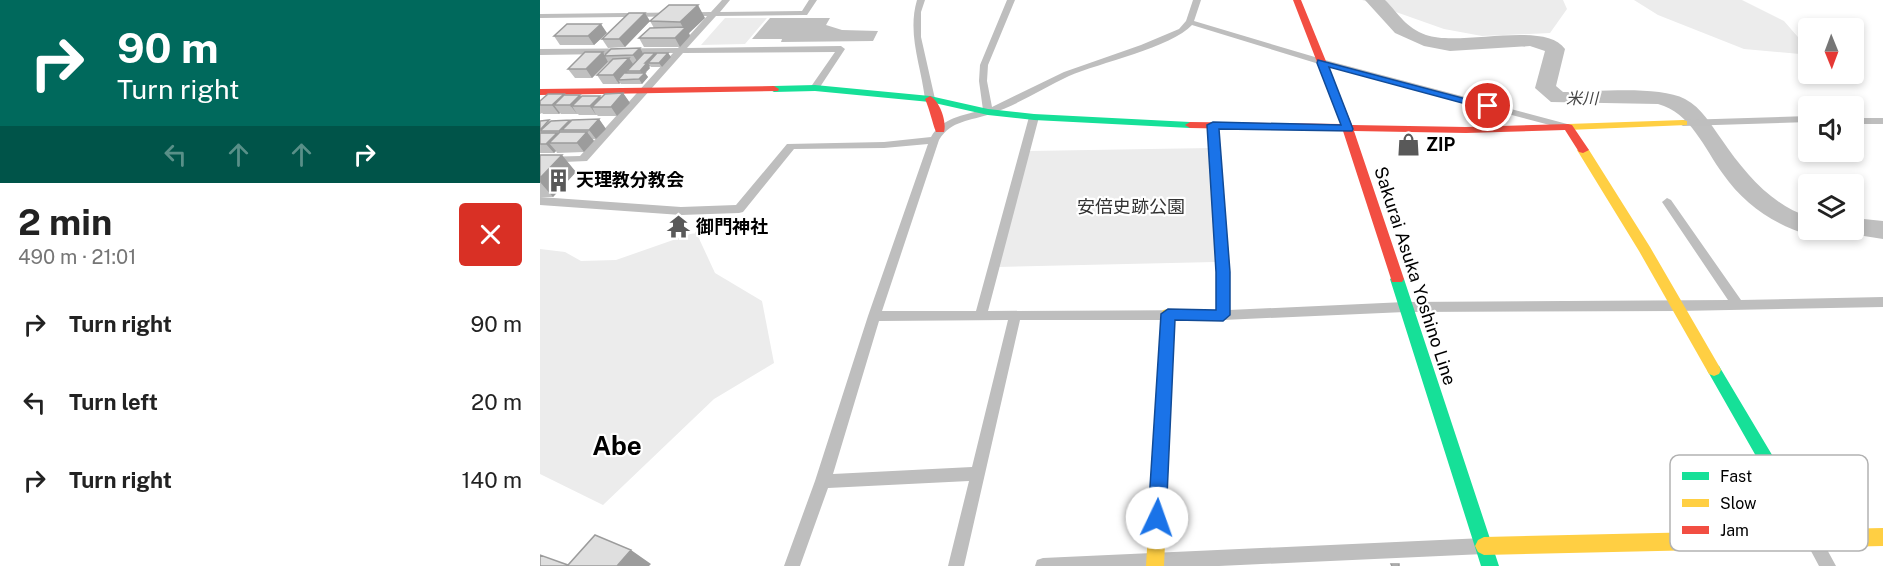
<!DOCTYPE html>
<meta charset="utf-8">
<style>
body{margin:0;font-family:"Public Sans","Noto Sans JP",sans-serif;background:#f6f6f6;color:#222;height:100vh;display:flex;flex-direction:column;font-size:22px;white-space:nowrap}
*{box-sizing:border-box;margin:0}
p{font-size:20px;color:#767676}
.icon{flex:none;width:33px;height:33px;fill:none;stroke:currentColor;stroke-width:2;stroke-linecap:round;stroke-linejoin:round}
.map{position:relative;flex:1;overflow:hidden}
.drawer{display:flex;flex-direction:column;background:#fff;width:540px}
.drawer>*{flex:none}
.hud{background:#00695c;color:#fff;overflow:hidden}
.needle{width:39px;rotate:179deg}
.controls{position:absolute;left:1258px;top:18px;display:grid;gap:12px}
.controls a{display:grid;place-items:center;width:66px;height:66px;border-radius:6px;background:#fff;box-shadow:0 3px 9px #0003;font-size:30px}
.pin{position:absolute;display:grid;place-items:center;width:51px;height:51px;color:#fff;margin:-26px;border:3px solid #fff;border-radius:50%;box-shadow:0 2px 6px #0007}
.me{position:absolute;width:66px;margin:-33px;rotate:3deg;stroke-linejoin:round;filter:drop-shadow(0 0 4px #0008)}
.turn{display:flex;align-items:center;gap:21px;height:126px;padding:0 18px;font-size:27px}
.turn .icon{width:78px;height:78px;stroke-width:2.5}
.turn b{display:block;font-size:42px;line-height:51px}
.lanes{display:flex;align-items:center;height:57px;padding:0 18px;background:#0003;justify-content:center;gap:30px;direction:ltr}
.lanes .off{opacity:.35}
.round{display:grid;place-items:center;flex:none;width:63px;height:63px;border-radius:6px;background:#f6f6f6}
.summary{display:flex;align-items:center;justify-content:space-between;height:102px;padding:0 18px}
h1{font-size:36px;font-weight:700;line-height:45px}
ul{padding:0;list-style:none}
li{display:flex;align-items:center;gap:18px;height:78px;padding:0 18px}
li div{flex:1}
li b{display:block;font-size:22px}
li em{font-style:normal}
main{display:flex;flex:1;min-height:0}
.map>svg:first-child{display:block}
.green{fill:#ececec}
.water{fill:#bfbfbf}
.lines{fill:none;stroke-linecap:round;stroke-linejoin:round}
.river{fill:#bfbfbf;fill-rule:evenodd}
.street{fill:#bebebe;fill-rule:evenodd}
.fast{fill:#16e098;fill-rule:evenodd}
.slow{fill:#ffcf43;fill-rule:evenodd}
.jam{fill:#f24e42;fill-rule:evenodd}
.wall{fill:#c0c0c0}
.shaded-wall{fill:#9c9c9c}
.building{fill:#dfdfdf;stroke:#9c9c9c;stroke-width:1.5}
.route{fill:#1a73e8;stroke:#114b97;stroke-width:1.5}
.labels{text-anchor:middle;stroke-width:4.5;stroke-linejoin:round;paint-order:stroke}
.far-water-label{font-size:16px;font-style:italic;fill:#444;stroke:#fff}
.poi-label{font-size:18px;font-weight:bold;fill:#000;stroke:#fff;text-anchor:start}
.park-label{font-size:18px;fill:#333;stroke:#fff}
.street-label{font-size:18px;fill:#000;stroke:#fff}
.near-quarter-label{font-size:26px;font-weight:bold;fill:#000;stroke:#fff}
.key{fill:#fff;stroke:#b2b2b2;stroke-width:1.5}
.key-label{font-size:16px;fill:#000}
</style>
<main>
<section class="drawer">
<div class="hud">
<div class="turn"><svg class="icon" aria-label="right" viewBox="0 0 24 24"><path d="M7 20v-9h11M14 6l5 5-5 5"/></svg><div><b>90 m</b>Turn right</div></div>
<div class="lanes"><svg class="icon off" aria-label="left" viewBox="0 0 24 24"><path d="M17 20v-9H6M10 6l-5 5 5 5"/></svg><svg class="icon off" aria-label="ahead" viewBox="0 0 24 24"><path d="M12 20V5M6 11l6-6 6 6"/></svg><svg class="icon off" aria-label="ahead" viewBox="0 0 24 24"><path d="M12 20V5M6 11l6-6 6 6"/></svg><svg class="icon" aria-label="right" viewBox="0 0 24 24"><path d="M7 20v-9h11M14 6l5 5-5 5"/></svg></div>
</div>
<div class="summary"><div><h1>2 min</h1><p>490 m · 21:01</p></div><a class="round" style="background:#d93025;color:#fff"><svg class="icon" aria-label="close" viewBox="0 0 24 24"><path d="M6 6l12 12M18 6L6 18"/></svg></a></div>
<ul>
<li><svg class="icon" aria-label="right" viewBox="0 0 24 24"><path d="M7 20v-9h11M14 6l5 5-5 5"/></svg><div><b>Turn right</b></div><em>90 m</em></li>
<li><svg class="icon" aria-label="left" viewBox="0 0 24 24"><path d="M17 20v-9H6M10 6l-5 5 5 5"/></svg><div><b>Turn left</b></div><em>20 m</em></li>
<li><svg class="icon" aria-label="right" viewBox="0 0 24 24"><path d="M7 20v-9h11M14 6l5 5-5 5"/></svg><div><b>Turn right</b></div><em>140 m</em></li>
</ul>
</section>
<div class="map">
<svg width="1343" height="566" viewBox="0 0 1343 566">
<rect width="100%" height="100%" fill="#fff"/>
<!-- green -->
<path class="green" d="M822,0h201l4,9 -17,24 -68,3 -38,-7z
M1094,0h108l42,21 20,23 -4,10 -56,-5 -86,-34z
M185,18h42l-22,26 -44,1z
M671,148l4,114 -218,5 32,-116z
M156,232l19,41 47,28 12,62 -60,36 -111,106 -63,-31v-225l25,3 16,9 35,-1z"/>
<!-- water -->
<path class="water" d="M230,18h60l-4,7 16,5 36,1 -5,10 -92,1 1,-3h-30z"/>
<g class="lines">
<!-- river -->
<path class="river" d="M825,0h20c14,14 21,28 41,35 34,12 119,-15 139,14l-9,37 7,6c32,0 95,-7 122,7 17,9 26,26 37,41 22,32 48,64 87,77v13h10l-10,5c-35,-10 -65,-31 -86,-61 -19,-26 -32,-61 -65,-70l-107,-2 -16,-14 10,-37 -15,-5 -80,5 -26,-5 -29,-13z
M1314,218l29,3v18l-38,-6 -2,-3h11z"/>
<!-- street -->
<path class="street" d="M182,0h8l-10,12 82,-1 7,-11h8l-10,15h-3l-88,1 -29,32 154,-2 4,3 -27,41 -3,1 -5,-3 25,-36 -152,1 -96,108 -47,2v-6l40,-1 93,-103 -133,2v-6l138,-1 29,-32 -167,2v-4l171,-2z
M377,0h8l-4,12v25l14,62 -5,3 -5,-3c-4,-34 -18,-65 -8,-99z
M467,0h8l-27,65 -1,16 5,26 72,-35 77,-27 38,-16 7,-8 7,-21h8l-7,21 131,39 246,65 2,2 -5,3 -3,-1 -246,-65 -127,-39c-20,22 -93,38 -123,51 -26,12 -51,29 -79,38 -19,7 -39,6 -51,26l-57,171h94l53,-194 5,-3 5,3 -51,194 229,-1v-38l-9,-147 5,-3 5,3 11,147v38l176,-8 323,-2 -66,-98 5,-4 4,2 70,100 142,-3v10l-204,4 -274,1 -182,8h-203l-56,246h-16l21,-85 -141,7 -28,78h-16l31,-85 53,-165 60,-172 -44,4 -90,1 -51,63 -4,1 -58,2 -141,-10v-8l141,10 55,-2 51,-61 97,-2 47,-5c11,-19 32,-22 52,-27l-4,-29 1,-16zM468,320l-36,147 -139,7 46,-153z
M1269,116v6l-126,4 -5,-3 5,-3z
M1314,118h29v6h-29z
M1272,530l6,3 18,33h-17l-15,-28 2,-5z
M944,538l6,2 2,6 -2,6 -6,2 -265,12h-184l2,-6 6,-2z"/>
<!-- fast -->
<path class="fast" d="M275,85l115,11 58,13 46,5 156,8 5,3 -5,3 -156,-8 -46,-5 -58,-13 -115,-11 -41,1 -5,-3 5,-3z
M857,274l7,5 95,287h-18l-91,-287z
M1174,364l5,2 99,166 3,6 -3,6 -6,3 -6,-3 -99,-174 2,-4z"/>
<!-- slow -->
<path class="slow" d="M1143,120l4,1v4l-119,5 -5,-3 5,-3z
M1043,147l6,3 61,97 69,119 2,4 -2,4 -5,2 -5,-2 -70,-123 -62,-101z
M628,309l5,1 2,4 -11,252h-18l15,-252 2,-4z
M1343,528v18l-399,9 -6,-3 -3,-6 3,-6 6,-3z"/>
<!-- jam -->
<path class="jam" d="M753,0h8l51,125 114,2 102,-3 4,1 17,25 -6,3 -4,-1 -14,-22 -99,3 -112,-2 50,148 -2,3h-10l-49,-151 -153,-3 -5,-3 5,-3 151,2z
M234,86l5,3 -1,2 -238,4v-6z
M390,96c10,5 17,26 14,36h-8c-4,-10 -6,-22 -11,-33z"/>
</g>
<!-- wall -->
<path class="wall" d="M165,18l-16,15 1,3 -10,11h-36l-5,-9 15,-10 -4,-7z
M110,21l-25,26 -17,1 -6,-9z
M67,33l-13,12h-34l-6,-9z
M128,53l3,4 -9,10h-11l-1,-1 -1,1 1,1 -5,5 3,4 -6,7h-21l-1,-1 -1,1h-16l-6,-9 12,-12 -1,-1 -16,16h-17l-7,-9 36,-14h52z
M83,93l7,10 -13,13h-19l-1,-1h-18l-1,-1h-17l-1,-1 -1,1h-16l-1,-1 -2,1v-14l24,-5 18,2 18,-1 1,2z
M59,119l7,10 -10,10h-3l1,2 -10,11 -27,1 -1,-2 -2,2h-14v-32l9,-1 1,2 21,-1z
M0,155l36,17 -23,25h-13z"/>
<!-- shaded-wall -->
<path class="shaded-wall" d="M158,5l7,13 -16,15 1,3 -10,11 -5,-9 9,-9 -4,-7z
M105,13l5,8 -25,26 -6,-8z
M61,24l6,9 -13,12 -6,-9z
M100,48l5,9 -6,7 -6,-9z
M63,52l5,10 -16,16 -6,-9z
M115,53l3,5 -10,5 2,3 -1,1 1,1 -5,5 3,4 -6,7 -3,-5 4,-4 -3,-4 5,-8z
M128,53l3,4 -9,10 -3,-4z
M89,58l6,9 -8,4 1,3 -10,6 2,3 -1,1 -6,-9z
M83,93l7,10 -13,13 -6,-9z
M24,94l6,9 -16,2 6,8 -1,1 -7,-9z
M40,95l7,9 -15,2 5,8 -7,-9z
M60,96l6,9 -14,2 4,8 -6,-9z
M59,119l7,10 -10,10 -7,-9z
M47,132l7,9 -10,11 -7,-9z
M17,133l8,9 -16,1 7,8 -2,2 -8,-9z
M22,155l14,17 -23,25 -13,-15v-4z
M91,550l20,14 -2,2h-32z"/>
<!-- building -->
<path class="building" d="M129,5h29l-18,17 -30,-1z
M89,13h16l-26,26h-17z
M27,24h34l-13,12h-34z
M146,27l-11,11h-36l11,-10z
M100,48l-7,7 -29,1 7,-7z
M45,52h18l-17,17h-18z
M104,53h11l-10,10h2l-7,8h-13z
M117,53h11l-9,10h-11z
M89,58l-16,17h-16l16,-16z
M84,73h21l-6,6 -21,1z
M83,93l-12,14h-19l13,-13z
M8,94h16l-12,11h-12v-4z
M24,95h16l-10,10h-16z
M42,96h18l-10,10h-18z
M59,119l-10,11h-27l10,-10z
M9,120l-9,10v-9z
M30,120l-11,11h-19l11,-10z
M20,132h27l-10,11h-28z
M0,133h17l-11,11h-6z
M0,155h22l-22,23z
M55,535l36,15 -14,16h-77v-11l28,10z
M851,564h8v2h-7z"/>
<!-- route -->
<path class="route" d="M778,60l175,46 -5,4 -159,-43 24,62 -1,2 -133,-2 11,143v43l-7,6 -48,-1 -9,198 -2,5 -7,3 -6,-3 -3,-5 13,-204 7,-5 48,1v-38l-9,-147 6,-3 128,3 -24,-62z"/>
<!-- icons -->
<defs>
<symbol id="shop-bare" viewBox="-9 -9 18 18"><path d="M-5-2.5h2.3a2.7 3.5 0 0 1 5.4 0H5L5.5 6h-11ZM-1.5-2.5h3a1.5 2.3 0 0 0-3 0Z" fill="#595959" stroke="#fff" stroke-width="2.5" paint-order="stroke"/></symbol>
<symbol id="building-bare" viewBox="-9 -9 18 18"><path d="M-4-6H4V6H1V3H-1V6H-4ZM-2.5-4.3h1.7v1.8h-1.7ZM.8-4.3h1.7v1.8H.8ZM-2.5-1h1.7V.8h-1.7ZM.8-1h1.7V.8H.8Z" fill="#595959" stroke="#fff" stroke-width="2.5" paint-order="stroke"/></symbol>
<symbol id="temple-bare" viewBox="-9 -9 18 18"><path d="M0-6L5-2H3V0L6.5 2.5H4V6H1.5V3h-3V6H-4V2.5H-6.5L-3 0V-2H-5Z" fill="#595959" stroke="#fff" stroke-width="2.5" paint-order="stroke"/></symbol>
</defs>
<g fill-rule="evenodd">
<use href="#shop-bare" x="852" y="128" width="33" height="33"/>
<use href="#building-bare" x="2" y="164" width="33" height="33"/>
<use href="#temple-bare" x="122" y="210" width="33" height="33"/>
</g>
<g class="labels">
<!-- far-water labels -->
<g class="far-water-label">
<text x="1042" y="104">米川</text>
</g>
<!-- poi labels -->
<g class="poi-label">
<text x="886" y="151">ZIP</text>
<text x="36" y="186">天理教分教会</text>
<text x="156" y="233">御門神社</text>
</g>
<!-- park labels -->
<g class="park-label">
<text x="591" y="213">安倍史跡公園</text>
</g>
<!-- street labels -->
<g class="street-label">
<text transform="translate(875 276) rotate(72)" y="6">Sakurai Asuka Yoshino Line</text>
</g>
<!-- near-quarter labels -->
<g class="near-quarter-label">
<text x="77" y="455">Abe</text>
</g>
</g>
<!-- legend -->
<rect x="1130" y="455" width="198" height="96" rx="9" class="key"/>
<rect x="1142" y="472" width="27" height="8" fill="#16e098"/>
<rect x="1142" y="499" width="27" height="8" fill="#ffcf43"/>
<rect x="1142" y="526" width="27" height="8" fill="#f24e42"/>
<g class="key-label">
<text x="1180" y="482">Fast</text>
<text x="1180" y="509">Slow</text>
<text x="1180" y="536">Jam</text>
</g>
</svg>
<div class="controls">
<a><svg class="needle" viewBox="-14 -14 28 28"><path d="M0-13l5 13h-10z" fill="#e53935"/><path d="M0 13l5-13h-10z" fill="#767676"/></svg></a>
<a><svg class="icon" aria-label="sound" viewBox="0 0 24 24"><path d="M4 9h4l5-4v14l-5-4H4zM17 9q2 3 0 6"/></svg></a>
<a><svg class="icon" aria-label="layers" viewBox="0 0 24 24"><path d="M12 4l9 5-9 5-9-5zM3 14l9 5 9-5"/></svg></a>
</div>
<div class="pin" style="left:948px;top:106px;background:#d93025"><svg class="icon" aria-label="arrive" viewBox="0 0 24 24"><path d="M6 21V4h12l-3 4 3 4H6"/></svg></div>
<svg class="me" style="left:617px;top:518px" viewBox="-20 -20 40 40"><circle r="19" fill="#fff"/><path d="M0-13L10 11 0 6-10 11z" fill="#1a73e8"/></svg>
</div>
</main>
